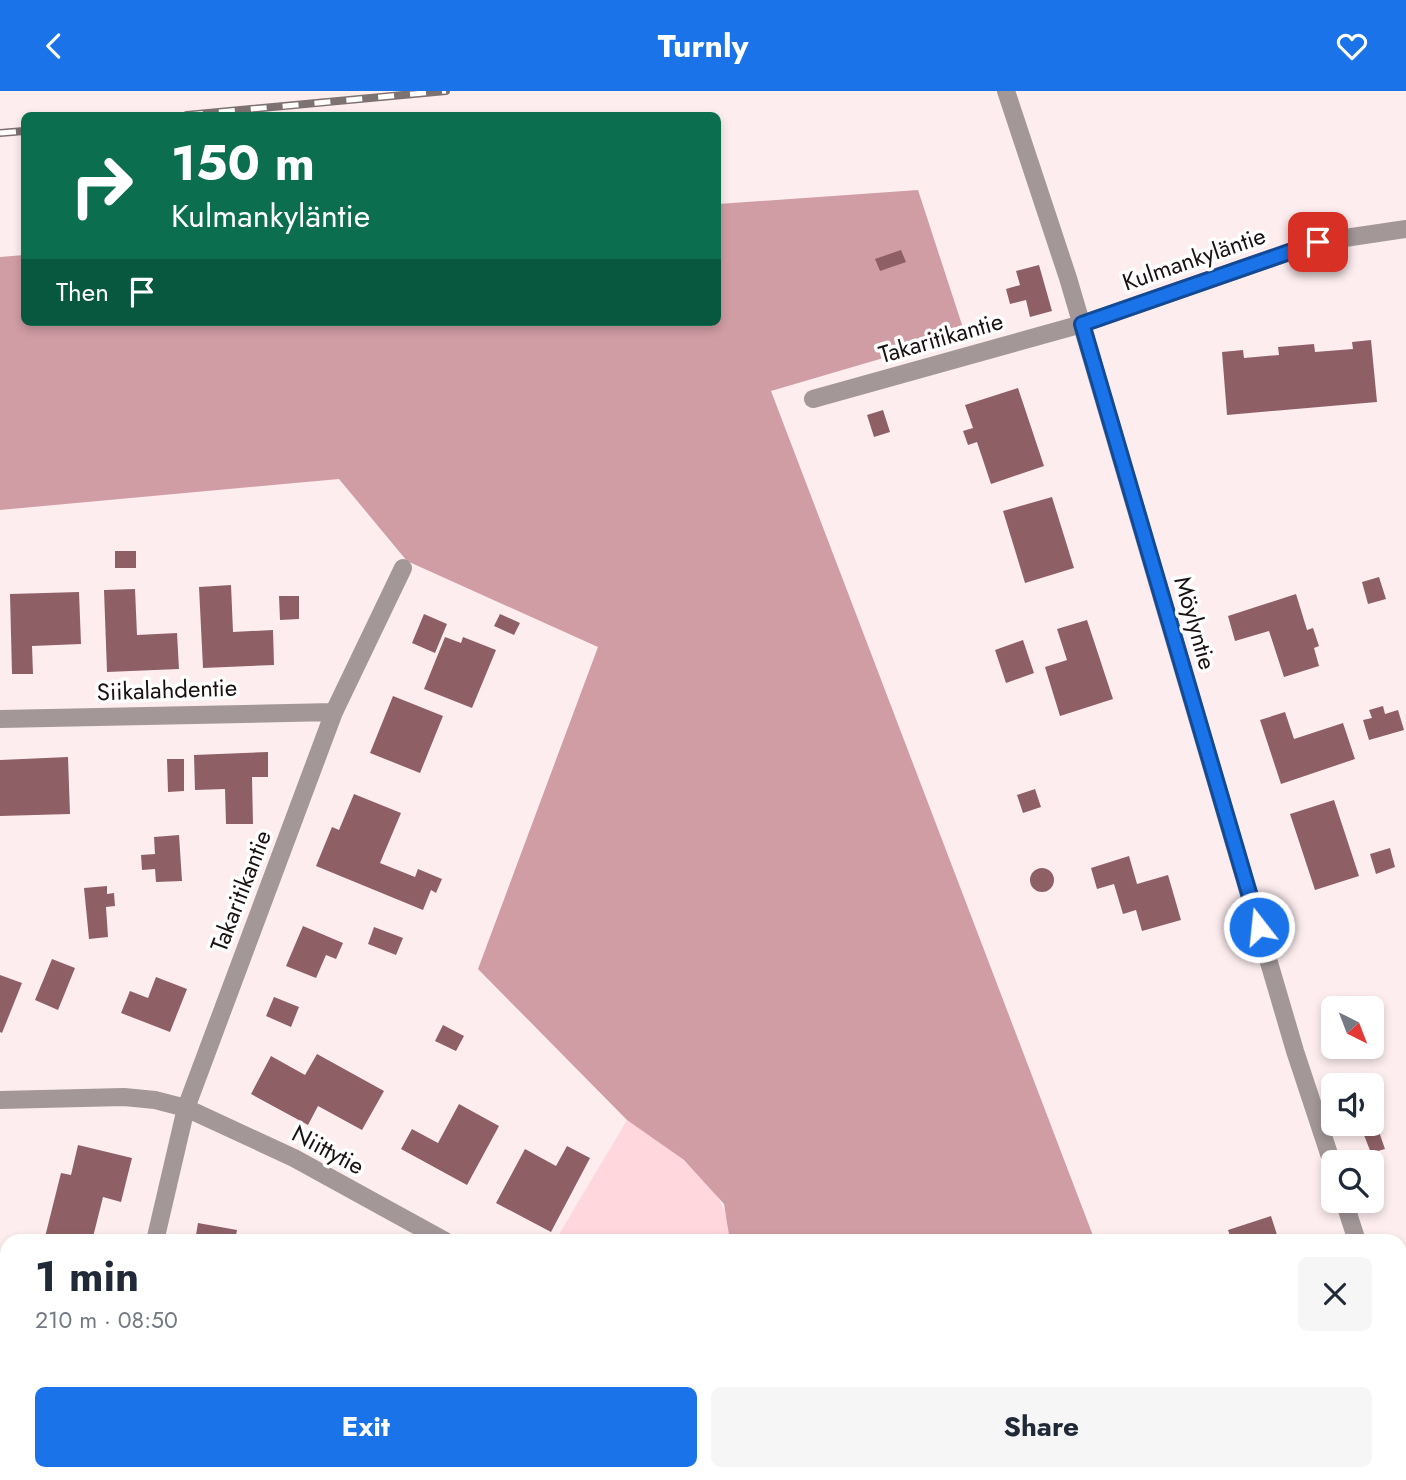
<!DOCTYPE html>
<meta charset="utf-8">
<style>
body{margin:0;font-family:Jost,sans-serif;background:#f6f6f7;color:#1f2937;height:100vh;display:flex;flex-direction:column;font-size:26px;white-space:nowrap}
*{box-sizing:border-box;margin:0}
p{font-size:23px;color:#747a83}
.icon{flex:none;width:38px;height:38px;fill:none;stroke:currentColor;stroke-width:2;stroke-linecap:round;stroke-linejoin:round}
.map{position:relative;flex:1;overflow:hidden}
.sheet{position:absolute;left:0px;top:1143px;width:1407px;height:247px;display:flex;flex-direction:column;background:#fff;border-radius:21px 21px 0 0;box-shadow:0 4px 10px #0003}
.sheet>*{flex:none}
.top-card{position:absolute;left:21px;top:21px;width:700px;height:214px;border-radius:10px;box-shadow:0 4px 10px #0003;background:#0b6e4f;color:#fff;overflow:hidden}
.needle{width:46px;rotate:138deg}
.controls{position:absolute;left:1321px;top:905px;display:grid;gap:14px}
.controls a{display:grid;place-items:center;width:63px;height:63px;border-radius:10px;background:#fff;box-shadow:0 4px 10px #0003;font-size:35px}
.pin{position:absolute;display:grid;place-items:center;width:60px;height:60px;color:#fff;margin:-30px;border-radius:14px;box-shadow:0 4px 10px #0006}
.me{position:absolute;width:77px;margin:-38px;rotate:344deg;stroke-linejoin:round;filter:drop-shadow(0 0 5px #0008)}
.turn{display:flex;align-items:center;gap:24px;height:147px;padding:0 35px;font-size:32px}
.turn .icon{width:91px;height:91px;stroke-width:2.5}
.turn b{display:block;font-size:49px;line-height:60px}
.then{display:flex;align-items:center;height:66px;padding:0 35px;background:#0003;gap:14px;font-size:26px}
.round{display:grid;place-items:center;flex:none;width:74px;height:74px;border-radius:10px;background:#f6f6f7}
.head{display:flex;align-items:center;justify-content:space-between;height:119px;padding:0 35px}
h1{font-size:42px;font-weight:700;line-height:52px}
.cta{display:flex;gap:14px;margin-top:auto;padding:14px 35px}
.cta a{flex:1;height:80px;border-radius:10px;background:#1a73e8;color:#fff;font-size:28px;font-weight:700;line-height:80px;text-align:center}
.cta a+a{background:#f6f6f7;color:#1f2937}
header{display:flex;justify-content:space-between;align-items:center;height:91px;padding:0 35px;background:#1a73e8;color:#fff;font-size:32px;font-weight:700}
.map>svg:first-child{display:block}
.green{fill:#ffd7dc}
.forest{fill:#d09da4}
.building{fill:#8e6066}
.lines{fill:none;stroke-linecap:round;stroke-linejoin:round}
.minor{stroke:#a39798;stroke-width:18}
.rail-casing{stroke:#7d7172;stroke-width:8}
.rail{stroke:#fff;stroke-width:5;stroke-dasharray:16;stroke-linecap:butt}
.route-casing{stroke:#114b97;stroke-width:18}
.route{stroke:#1a73e8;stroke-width:12}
.labels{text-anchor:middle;stroke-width:7;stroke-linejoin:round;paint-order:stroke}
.street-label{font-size:24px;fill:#1a1112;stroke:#fff}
</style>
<header><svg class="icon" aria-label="back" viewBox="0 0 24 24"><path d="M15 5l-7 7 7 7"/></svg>Turnly<svg class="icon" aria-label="heart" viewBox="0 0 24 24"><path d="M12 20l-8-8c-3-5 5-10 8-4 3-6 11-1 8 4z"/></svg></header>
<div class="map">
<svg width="1406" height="1389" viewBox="0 0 1406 1389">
<rect width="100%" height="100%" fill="#fdedef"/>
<!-- green -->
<path class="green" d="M627,1029c41,29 105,64 103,121h-175z"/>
<!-- forest -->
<path class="forest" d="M918,99l47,144 -194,57 324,850h-365l-6,-37 -40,-44 -57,-40 -149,-151 120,-322 -191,-86 -68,-82 -339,31v-253l24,-2v67h694v-118z
M680,1383l505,-1 2,7h-508z"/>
<!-- building -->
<path class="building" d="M901,159l5,12 -26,9 -5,-12z
M1039,174l13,46 -22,6 -4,-17 -16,4 -4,-15 14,-4 -4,-14z
M1371,249l6,62 -150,13 -5,-63 21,-2 1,8 35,-3 -1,-8 36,-3 1,8 38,-3 -1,-7z
M1018,297l26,78 -53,18 -14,-42 -9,3 -5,-14 10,-3 -8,-23z
M883,319l7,22 -16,5 -7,-22z
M1052,406l22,71 -49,15 -22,-72z
M115,460h21v17h-21z
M1379,486l7,22 -18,5 -6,-22z
M231,494l2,47 40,-2 1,35 -71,3 -4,-81z
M135,498l2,46 40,-2 2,36 -72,3 -3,-82z
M79,501l2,52 -49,2 1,28h-21l-2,-80z
M1296,503l11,36 6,-2 6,18 -5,2 5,18 -35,11 -15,-46 -34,10 -7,-25z
M279,505h20v23l-19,1z
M424,523l23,10 -12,29 -23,-10z
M500,523l20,9 -6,12 -20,-9z
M1087,529l26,79 -53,17 -15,-49 22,-7 -10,-31z
M445,546l16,6 2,-6 33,13 -24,58 -48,-19z
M1023,549l11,33 -28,10 -11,-33z
M393,605l50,20 -23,57 -50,-20z
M1383,615l2,8 13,-4 6,20 -35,10 -6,-20 9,-2 -3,-8z
M1285,621l9,27 49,-16 12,36 -74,25 -21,-64z
M268,661v25h-16l1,47h-27l-1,-35 -30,1 -1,-35z
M68,666l2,57 -70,2v-56z
M167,668h17v32l-16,1z
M1035,698l6,18 -18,6 -6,-18z
M354,703l47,19 -21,50 35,14 3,-8 24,10 -6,14 -5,-3 -8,20 -107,-44 16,-39 7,3z
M1334,709l25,76 -44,14 -25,-76z
M179,744l3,46 -26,1 -1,-13 -13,1 -1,-15 14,-1 -1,-17z
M1390,757l5,19 -19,7 -6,-20z
M1129,765l8,28 31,-9 13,45 -39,11 -6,-21 -13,4 -9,-30 -17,5 -6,-21z
M1030 789a12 12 0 1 1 24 0a12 12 0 1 1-24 0Z
M107,795v8l7,-1 1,13 -9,1 2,30 -19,2 -5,-51z
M303,835l40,17 -7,16 -10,-4 -10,23 -30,-12z
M374,836l29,11 -7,17 -28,-11z
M52,868l23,9 -17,42 -23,-10z
M0,884l22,8 -20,50 -2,-1z
M156,886l31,12 -17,43 -49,-19 9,-22 18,7z
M274,906l25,10 -8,20 -25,-11z
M443,934l21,11 -8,15 -21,-10z
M317,963l67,37 -22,39 -44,-24 -10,19 -57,-31 20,-38 34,19z
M459,1013l40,22 -32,59 -66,-36 11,-20 26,14z
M1378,1038l7,20 -14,4 -7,-18z
M78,1054l54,13 -11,44 -18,-5 -11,44h-32l-15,-4 16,-64 10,2z
M567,1055l23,12 -39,74 -55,-29 29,-54 31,17z
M1271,1125l8,25h-47l-4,-11z
M198,1132l39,7 -2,11h-40z
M146,1382h53l-1,7h-53z
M390,1382h39l-2,7z
M1308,1382h43l2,7h-43z"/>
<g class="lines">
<!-- minor -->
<path class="minor" d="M1006,0l62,187 227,773 39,118
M813,308l269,-75 236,-82 88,-13
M0,628l334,-7
M0,1009l124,-3 31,3 31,8 108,50 151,83
M1344,1110l13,40
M155,1150l31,-133 148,-396 69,-144
M1400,1271h6
M1400,1284l6,20
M99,1389l1,-7
M494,1389l1,-7"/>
<defs>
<path id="rail" d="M187,24l259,-24
M0,42l24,-2"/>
</defs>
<!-- rail casing -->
<use href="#rail" class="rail-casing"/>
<!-- rail -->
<use href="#rail" class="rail"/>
</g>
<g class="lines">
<defs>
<path id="route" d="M1259,836l-177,-603 236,-82"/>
</defs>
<!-- route casing -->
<use href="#route" class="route-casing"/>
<!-- route -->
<use href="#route" class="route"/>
</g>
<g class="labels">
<!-- street labels -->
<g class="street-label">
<text transform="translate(1194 168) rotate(-19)" y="8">Kulmankyläntie</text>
<text transform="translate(941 247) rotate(-16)" y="8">Takaritikantie</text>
<text transform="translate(1195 532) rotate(74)" y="8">Möylyntie</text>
<text transform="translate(167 599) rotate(-2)" y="8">Siikalahdentie</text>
<text transform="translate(241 800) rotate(-69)" y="8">Takaritikantie</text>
<text transform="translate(328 1059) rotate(28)" y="8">Niittytie</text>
</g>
</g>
</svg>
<div class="controls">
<a><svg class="needle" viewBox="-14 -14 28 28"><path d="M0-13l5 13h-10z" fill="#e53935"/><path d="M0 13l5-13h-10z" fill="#747a83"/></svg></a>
<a><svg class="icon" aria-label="sound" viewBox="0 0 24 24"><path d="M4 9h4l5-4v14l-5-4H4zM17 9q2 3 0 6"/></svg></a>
<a><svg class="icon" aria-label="search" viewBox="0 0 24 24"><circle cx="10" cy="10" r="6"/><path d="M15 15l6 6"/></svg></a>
</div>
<div class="pin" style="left:1318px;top:151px;background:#d93025"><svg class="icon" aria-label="arrive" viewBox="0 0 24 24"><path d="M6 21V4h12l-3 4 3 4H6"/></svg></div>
<svg class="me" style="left:1259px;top:836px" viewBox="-20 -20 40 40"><circle r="17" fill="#1a73e8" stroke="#fff" stroke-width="3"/><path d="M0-11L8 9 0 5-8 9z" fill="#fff"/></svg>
<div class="top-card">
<div class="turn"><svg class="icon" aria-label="right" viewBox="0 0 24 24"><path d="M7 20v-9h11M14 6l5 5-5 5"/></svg><div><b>150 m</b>Kulmankyläntie</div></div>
<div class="then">Then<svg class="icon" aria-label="arrive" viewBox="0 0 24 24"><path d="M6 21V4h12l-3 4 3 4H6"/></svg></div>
</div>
<section class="sheet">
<div class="head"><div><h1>1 min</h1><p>210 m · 08:50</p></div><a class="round"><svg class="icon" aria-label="close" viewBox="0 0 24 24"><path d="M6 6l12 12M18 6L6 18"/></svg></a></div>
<div class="cta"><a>Exit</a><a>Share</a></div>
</section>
</div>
